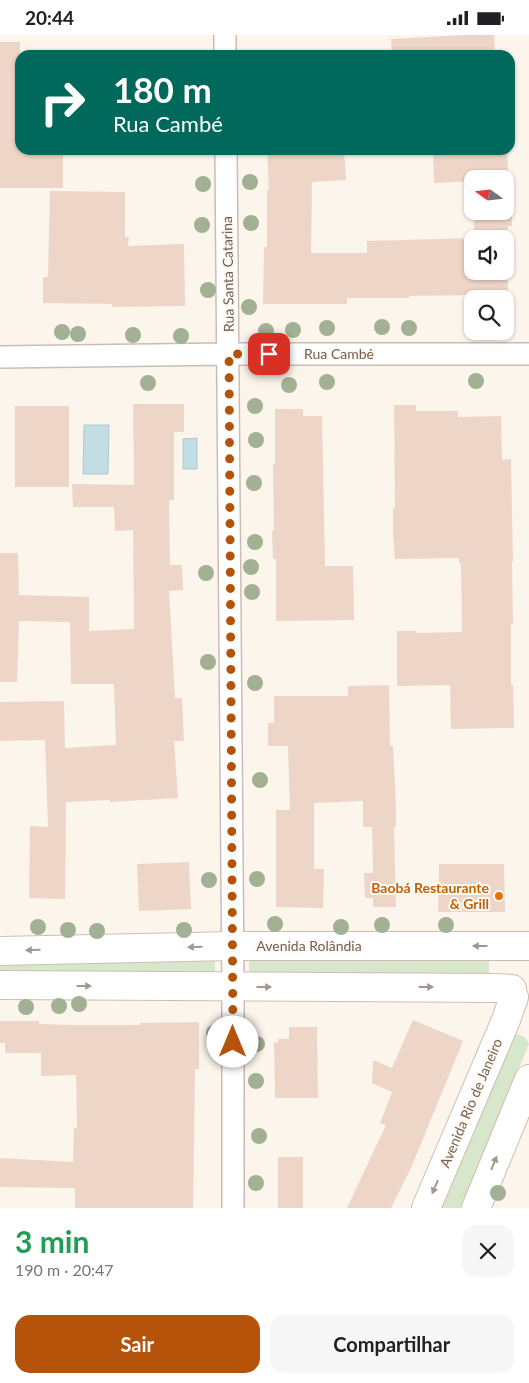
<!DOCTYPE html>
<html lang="pt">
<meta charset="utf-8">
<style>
body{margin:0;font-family:Lato,sans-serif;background:#f6f6f6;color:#202124;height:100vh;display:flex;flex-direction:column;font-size:19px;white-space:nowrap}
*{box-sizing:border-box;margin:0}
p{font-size:16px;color:#757577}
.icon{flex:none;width:28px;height:28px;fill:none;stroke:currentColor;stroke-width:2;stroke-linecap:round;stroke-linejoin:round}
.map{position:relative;height:1173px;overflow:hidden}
.side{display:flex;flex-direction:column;background:#fff;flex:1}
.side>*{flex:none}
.guide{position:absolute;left:15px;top:15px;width:500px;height:105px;border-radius:15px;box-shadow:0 1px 4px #0004;background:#00695c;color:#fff;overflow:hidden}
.needle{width:32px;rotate:285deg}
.fabs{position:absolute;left:464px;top:135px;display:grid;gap:10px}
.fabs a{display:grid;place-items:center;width:50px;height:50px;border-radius:10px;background:#fff;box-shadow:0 1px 4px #0004;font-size:25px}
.pin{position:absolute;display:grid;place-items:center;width:42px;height:42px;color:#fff;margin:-21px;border-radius:10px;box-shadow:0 2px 8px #0006}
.me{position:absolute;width:55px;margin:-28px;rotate:0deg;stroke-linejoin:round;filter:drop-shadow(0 0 4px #0008)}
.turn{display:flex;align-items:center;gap:18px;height:105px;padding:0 15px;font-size:22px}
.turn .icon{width:65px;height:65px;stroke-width:2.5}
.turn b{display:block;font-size:35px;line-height:42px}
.round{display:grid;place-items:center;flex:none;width:52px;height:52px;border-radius:15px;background:#f6f6f6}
.head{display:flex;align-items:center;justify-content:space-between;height:85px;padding:0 15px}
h1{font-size:30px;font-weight:700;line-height:38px;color:#1e9e55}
.action{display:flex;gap:10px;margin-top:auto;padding:10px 15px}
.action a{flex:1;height:58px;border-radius:15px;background:#b45309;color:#fff;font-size:20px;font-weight:700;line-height:58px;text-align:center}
.action a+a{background:#f6f6f6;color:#202124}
.status{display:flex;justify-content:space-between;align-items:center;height:35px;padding:0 25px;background:#fff;direction:ltr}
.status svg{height:14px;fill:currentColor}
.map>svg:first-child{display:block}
.green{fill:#d7e7cc}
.water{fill:#c2dee3;stroke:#aacdd3}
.building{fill:#edd6c7;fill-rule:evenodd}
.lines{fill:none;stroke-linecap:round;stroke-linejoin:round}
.street-casing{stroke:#ccbdb3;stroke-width:24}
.secondary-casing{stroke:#cebeb1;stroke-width:30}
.street{stroke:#fff;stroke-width:21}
.secondary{stroke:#fff;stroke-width:28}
.tree{fill:#a2b093}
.oneway{fill:#a5968e}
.route{stroke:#b45309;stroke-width:9;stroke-dasharray:0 16.2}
.food-dot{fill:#e8710a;stroke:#fdf9f3;stroke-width:2}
.labels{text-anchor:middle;stroke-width:4;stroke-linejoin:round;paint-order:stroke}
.street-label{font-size:14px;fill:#745d51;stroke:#fdf9f3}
.food-label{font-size:14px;font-weight:bold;fill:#c56008;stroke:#fdf9f3;text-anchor:end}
</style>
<div class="status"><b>20:44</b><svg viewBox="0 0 49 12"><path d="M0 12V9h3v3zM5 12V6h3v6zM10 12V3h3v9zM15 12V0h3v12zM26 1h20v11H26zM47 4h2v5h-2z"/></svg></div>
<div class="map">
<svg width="529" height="1173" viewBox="0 0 529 1173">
<rect width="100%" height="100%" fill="#fbf5ec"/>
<!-- green -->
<path class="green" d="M215,925v14l-215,4v-14z
M249,925h240v14h-240z
M517,999l8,3 4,7 -69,164h-24l71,-169z"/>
<!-- water -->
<path class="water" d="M84,390h25l-1,49h-25z
M197,403v31h-14v-30z"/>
<!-- building -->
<path class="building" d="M463,0h31l1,20h-103l-1,-16z
M0,7h20v108h43v38h-63z
M267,115h77l2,30 -34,2 -1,71h56v-12l107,-3v-27h31v-32h-33v19v-17l-38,2 -1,-33h74l2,39h3v37h-4v73h-34v-4l-65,1v2h-62v6h-84l1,-57h3v-57h2zM472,204h33v32h-33z
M50,156l75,1v45h4l-1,9 56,-2 1,62 -73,1v-3l-69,-1v-26h5z
M133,369h51v28h-10v68h-5l1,65h12l1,25 -14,1 6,107h7l2,43h-10l4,57 -68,4v-2l-44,2 -1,97 -36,-1 1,-72 18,1 -3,-87 -45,1v-39l64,-1 1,47 51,-3 -2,-61h-43l-1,-62 -51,-1 -2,61h-17v-129h18l1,42 70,2v34l45,-2 -1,-99 -18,1 -1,-24h-41l-1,-23 62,1z
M394,370h22v6h42v6l43,-1 1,44 9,-1 2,103h-1l1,62h-2v61h2l1,43 -63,1 -1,-44 -53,1v-55h20v2l45,-1 -1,-69 -2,1v-6l-64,1 -2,-27v-24h2z
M15,371h54v81h-54z
M275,374h28v7h19l3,150h28l1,54 -78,1v-62h-3l-1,-28 2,-1 -1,-66h2z
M389,650l1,61h3l3,62v19h-2l2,80h-23v-9h-8l-1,-25h9l-1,-46h-9v-26l-49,2v66h10l-1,39 -47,-1v-97h14l-2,-64h-20v-23h6v-27h74v-10z
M189,827l2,47 -52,2 -2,-47z
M439,829h65l1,48h-67z
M413,985l50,21 -52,127 -20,40h-44l39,-83 -6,-2 12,-31 -20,-9 1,-23 19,8z
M0,986h39v3l31,1h70v-2l59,-1v47h-4l-2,139h-118v-20l-75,-1v-29l73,4 1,-34h3l-1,-53 -35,1v-23h-36v-10h-5z
M289,992h28l1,71h-43l-1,-56 4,1v-4h11z
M278,1122h25v51h-25z"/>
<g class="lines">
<defs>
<path id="street" d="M225,0v20
M226,115l7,837v221
M0,322l229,-3h300"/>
<path id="secondary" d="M0,916l233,-5h296
M0,950l495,3 17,1
M426,1173l80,-188 8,-23
M476,1173l53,-129"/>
</defs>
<!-- street casing -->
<use href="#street" class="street-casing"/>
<!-- secondary casing -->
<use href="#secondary" class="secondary-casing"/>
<!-- street -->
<use href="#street" class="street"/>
<!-- secondary -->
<use href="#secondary" class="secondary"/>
</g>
<!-- trees -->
<g class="tree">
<circle cx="250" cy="147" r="8"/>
<circle cx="203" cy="149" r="8"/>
<circle cx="251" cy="188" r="8"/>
<circle cx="202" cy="190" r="8"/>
<circle cx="208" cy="255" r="8"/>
<circle cx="249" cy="272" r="8"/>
<circle cx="382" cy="292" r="8"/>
<circle cx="327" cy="293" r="8"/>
<circle cx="409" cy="293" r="8"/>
<circle cx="293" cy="295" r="8"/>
<circle cx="266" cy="296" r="8"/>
<circle cx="62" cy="297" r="8"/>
<circle cx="78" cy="299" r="8"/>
<circle cx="133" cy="300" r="8"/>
<circle cx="181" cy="301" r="8"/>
<circle cx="476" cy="346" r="8"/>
<circle cx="327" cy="347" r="8"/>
<circle cx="148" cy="348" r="8"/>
<circle cx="289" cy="350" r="8"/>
<circle cx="255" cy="371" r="8"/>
<circle cx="256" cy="405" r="8"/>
<circle cx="254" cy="448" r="8"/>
<circle cx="255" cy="507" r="8"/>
<circle cx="251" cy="532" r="8"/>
<circle cx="206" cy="538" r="8"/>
<circle cx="252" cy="557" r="8"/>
<circle cx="208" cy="627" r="8"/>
<circle cx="255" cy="648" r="8"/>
<circle cx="260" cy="745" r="8"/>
<circle cx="257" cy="844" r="8"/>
<circle cx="209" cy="845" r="8"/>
<circle cx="275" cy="889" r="8"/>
<circle cx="382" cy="890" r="8"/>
<circle cx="446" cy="890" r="8"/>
<circle cx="38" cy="892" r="8"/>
<circle cx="341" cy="892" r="8"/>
<circle cx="68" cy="895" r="8"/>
<circle cx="184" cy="895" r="8"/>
<circle cx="97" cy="896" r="8"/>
<circle cx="79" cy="969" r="8"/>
<circle cx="59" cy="971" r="8"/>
<circle cx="26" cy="972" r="8"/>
<circle cx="214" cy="998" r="8"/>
<circle cx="257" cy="1009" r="8"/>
<circle cx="256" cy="1046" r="8"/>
<circle cx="259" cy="1101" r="8"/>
<circle cx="256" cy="1148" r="8"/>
<circle cx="498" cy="1158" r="8"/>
</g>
<!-- one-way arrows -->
<defs><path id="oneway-solid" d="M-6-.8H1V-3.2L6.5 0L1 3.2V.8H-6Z" transform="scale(1.25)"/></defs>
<g class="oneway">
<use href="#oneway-solid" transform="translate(480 911) rotate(180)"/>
<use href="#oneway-solid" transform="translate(195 912) rotate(179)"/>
<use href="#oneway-solid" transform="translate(33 915) rotate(179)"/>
<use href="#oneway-solid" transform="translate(84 951)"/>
<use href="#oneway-solid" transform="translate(264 952)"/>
<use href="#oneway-solid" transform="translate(426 952)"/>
<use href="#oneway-solid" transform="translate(494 1128) rotate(-68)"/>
<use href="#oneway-solid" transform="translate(435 1152) rotate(113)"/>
</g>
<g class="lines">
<!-- route -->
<path class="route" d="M233,1007l-4,-688h40"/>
</g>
<!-- markers -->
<circle class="food-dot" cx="499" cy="861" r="5"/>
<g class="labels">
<!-- street labels -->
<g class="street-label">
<text transform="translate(228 239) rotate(-91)" y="5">Rua Santa Catarina</text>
<text x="339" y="324">Rua Cambé</text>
<text x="309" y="916">Avenida Rolândia</text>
<text transform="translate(471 1068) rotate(-67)" y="5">Avenida Rio de Janeiro</text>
</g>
<!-- food labels -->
<g class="food-label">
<text x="489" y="858">Baobá Restaurante<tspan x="489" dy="16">&amp; Grill</tspan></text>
</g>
</g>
</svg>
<div class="fabs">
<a><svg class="needle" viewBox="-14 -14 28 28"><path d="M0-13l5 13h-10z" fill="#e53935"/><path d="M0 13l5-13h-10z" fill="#757577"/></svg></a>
<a><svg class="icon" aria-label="sound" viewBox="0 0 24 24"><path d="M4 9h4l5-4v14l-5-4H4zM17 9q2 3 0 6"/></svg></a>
<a><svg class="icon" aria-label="search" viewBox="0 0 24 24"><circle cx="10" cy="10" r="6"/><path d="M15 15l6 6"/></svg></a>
</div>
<div class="pin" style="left:269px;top:319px;background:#d93025"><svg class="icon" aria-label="arrive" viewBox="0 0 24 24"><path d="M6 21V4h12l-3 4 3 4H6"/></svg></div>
<svg class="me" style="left:233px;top:1007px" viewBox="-20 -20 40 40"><circle r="19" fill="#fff"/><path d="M0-13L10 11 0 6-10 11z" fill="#b45309"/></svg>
<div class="guide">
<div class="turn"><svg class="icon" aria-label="right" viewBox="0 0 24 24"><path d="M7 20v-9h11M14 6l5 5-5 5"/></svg><div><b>180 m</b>Rua Cambé</div></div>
</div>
</div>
<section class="side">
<div class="head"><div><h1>3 min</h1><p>190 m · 20:47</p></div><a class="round"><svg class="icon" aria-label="close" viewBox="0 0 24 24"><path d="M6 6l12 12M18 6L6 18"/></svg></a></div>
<div class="action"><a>Sair</a><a>Compartilhar</a></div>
</section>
